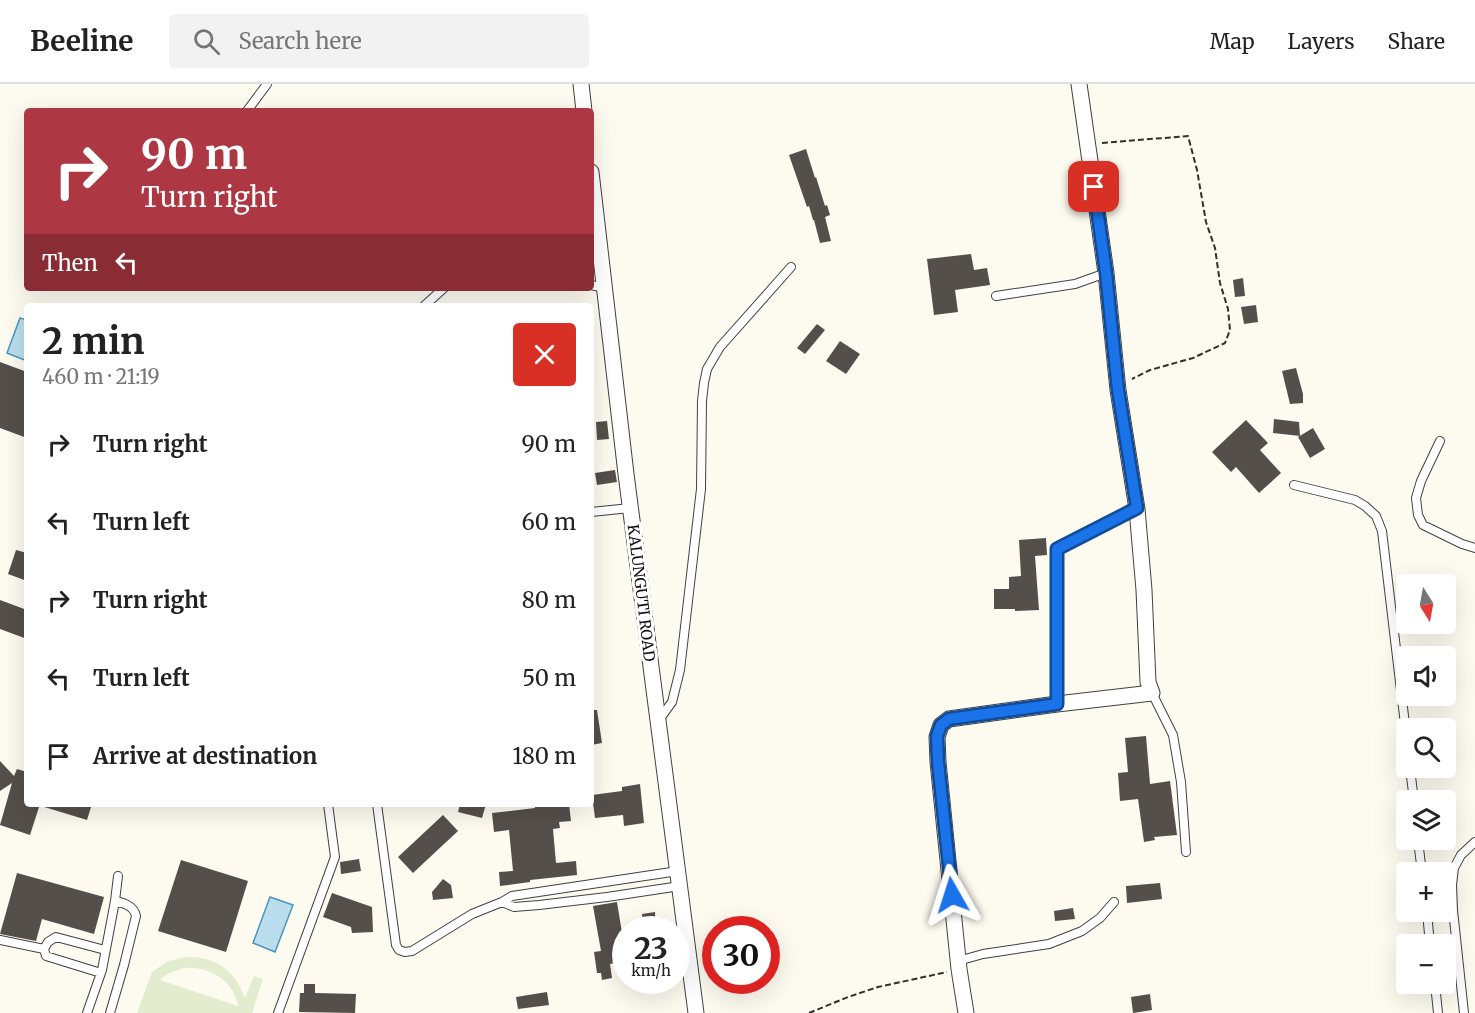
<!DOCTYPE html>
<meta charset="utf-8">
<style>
body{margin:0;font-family:Merriweather,serif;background:#f2f2f2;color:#222;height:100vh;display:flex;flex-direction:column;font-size:22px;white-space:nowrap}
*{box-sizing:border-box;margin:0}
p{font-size:20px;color:#767676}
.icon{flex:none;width:33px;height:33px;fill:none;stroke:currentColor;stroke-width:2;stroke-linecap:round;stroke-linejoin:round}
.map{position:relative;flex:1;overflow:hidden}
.sheet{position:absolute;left:24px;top:219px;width:570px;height:504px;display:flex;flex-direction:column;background:#fff;border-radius:6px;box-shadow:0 6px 24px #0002}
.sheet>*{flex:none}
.top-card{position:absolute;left:24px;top:24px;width:570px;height:183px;border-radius:6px;box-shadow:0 6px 24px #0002;background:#ad3742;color:#fff;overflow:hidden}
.needle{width:39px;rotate:169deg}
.tools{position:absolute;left:1396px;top:490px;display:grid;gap:12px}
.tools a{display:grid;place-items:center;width:60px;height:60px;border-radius:6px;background:#fff;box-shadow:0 6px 24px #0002;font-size:30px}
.speed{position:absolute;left:612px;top:832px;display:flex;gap:12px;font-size:30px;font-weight:700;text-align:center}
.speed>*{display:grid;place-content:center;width:78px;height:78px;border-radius:50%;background:#fff;box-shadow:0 6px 24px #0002;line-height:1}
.speed small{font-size:15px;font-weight:400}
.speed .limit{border:9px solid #d22;background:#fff;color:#111}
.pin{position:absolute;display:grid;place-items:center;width:51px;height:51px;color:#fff;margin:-26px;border-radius:12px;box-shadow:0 3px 9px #0006}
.me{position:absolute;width:66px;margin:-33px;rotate:354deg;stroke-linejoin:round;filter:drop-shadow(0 0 4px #0008)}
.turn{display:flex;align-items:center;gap:21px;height:126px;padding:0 18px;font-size:27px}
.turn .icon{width:78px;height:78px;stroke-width:2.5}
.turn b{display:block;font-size:42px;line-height:51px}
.then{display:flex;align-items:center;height:57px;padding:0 18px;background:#0003;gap:12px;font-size:22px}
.round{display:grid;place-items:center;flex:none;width:63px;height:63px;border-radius:6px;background:#f2f2f2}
.summary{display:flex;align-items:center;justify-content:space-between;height:102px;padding:0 18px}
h1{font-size:36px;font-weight:700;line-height:45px}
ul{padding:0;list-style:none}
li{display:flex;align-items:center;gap:18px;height:78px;padding:0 18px}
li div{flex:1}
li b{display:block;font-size:22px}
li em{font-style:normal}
header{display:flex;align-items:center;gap:36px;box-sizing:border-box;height:84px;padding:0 30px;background:#fff;border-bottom:2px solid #e0e0e0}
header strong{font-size:28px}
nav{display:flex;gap:33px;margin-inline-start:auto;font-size:21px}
.search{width:420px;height:54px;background:#f2f2f2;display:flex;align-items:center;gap:15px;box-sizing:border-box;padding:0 21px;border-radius:6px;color:#767676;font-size:22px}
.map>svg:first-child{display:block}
.pitch{fill:#e3ecce;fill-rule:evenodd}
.water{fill:#bbdeee;stroke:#4b95bc;stroke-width:1.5}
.building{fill:#554f4b}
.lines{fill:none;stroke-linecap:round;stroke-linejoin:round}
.service-casing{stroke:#414141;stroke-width:10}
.minor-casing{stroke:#414141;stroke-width:17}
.path{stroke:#303030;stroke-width:2;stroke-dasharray:6 3;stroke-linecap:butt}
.service{stroke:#fff;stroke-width:8}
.minor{stroke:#fff;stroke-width:15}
.route-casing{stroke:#114b97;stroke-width:15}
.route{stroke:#1a73e8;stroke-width:10}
.labels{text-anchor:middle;stroke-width:6;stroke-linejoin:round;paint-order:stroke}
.street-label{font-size:15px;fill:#0e0e0e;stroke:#fff}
</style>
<header>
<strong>Beeline</strong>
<div class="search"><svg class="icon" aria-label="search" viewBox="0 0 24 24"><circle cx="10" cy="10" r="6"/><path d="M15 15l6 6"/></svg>Search here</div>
<nav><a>Map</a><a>Layers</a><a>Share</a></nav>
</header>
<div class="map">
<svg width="1475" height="929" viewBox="0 0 1475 929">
<rect width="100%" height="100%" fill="#fdfaf0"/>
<!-- pitch -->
<path class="pitch" d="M187,873c30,0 47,13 58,41l9,-22 9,3 -11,34h-115l15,-41 16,-11zM184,884c25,-2 50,12 54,38l-78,-26 7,-6z"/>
<!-- water -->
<path class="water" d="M20,234l7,2v41l-20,-8z
M270,813l23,8 -18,47 -22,-9z"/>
<!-- building -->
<path class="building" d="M806,65l9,29 1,-1 9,29 2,-1 3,10 -5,2 6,24 -11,2 -6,-23h-1l-4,-14 -2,1 -18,-52z
M971,170l3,16 13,-2 3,17 -35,5 3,22 -24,3 -7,-56z
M1243,194l2,18 -10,1 -2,-17z
M1256,221l2,17 -14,2 -3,-17z
M817,240l8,6 -20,24 -8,-6z
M840,257l20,13 -14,20 -20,-13z
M0,278l27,10v66l-27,-10z
M1296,284l7,26v9l-13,1 -8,-33z
M1274,335l25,3 1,14 -27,-3z
M1246,336l22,23 -8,7 21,23 -22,20 -23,-26 -5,5 -19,-20z
M607,337l2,18 -12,1 -1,-18z
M1313,344l12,21 -15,9 -12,-21z
M615,386l2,12 -20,3 -2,-12z
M1046,454l1,17 -12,1 4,54 -24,1v-2h-21v-20h15v-12l12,-1 -2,-36z
M16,466l11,3v28l-19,-7z
M0,516l27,10v29l-27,-10z
M591,626h6l5,33 -11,2z
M1146,652l4,48 20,-3 7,54 -23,2 1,3 -11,2 -6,-43 -18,2 -2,-28 10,-1 -3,-34z
M0,677l14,15 3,-7 10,3v32h13l-10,31 -30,-10 12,-42 -12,8z
M640,700l4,39 -20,3 -1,-11 -28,3 -3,-23 30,-4v-4z
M42,720h50l-5,16 -46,-14z
M460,720h26l-4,14 -24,-6z
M545,720l1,2 23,-2 2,17 -12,1 1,6 -7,1 3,34 20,-2 1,14 -47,5v2l-30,4 -1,-14 14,-1 -4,-41 -15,2 -2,-19 43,-5 -1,-3z
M443,731l15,16 -45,42 -15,-16z
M359,775l2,12 -20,3 -1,-12z
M181,776l67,21 -22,71 -68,-21z
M17,789l87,24 -10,37 -52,-15 -6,22 -36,-7z
M443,795l8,6 2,13 -20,2 -1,-8z
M1160,799l2,16 -35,4 -1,-17z
M332,809l40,14 1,25 -21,1 -1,-6 -28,-10z
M617,818l6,37h3v22l-16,3 2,14 -10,2 -1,-7h-4l-3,-21 7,-1 -8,-45z
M1073,824l2,11 -20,2 -1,-10z
M655,828l1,15 -12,2 -2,-15z
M304,900h11v9l41,1 -1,19 -56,-1 1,-19h4z
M547,908l2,13 -31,4 -2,-12z
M1150,910l2,16 -19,3 -2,-16z"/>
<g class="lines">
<defs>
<path id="service" d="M247,27l20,-27
M591,201l14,3
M996,212l79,-12 31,-11
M424,222l20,-18
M1440,357l-19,40 -5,17 2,17 5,10 39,19 13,4
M1294,401l61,15 10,6 11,10 6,15 25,210
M591,428l39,-4
M1152,609l21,42 8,47 5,70
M1057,620v-155l80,-40
M659,636l13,-18 8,-32 21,-181 1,-88 2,-18 3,-14 13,-22 71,-80
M1410,684l4,33
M377,720l19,141 3,5 6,2 7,-1 60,-37 30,-12 10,-6 166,-25
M1418,756l4,33
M115,817l3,-25
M502,818l12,5 25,-2 68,-8 73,-11
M1427,828l3,33
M0,856l44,9
M958,877l25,-7 66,-10 33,-13 18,-13 14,-16
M101,889l-55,-17 -2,-7 4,-7 8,-5 49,13
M1435,900l3,29
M87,929l15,-43 13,-69c9,2 19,5 21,15l-12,49 -14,48
M278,929l57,-156 -7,-53
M1464,929l-11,-103 -1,-25 2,-17 7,-13 14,-13"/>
<path id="minor" d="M581,0l3,27
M591,88l35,302 70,539
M966,929l-7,-44 -21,-207 -1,-25 4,-12 8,-6 108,-15 95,-11 -4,-11 -4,-92 -7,-81 -19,-119 -12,-117 -27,-189"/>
</defs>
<!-- service casing -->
<use href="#service" class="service-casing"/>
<!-- minor casing -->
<use href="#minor" class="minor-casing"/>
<!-- path -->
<path class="path" d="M1102,59l86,-7 9,34 9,52 9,26 5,35 8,26 2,21 -5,13 -32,15 -43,12 -18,9
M809,929l39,-16 30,-10 69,-15"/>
<!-- service -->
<use href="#service" class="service"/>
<!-- minor -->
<use href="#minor" class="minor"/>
</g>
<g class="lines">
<defs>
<path id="route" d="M952,811l-14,-133 -1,-26 4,-11 8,-6 108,-15v-155l80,-41 -19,-118 -12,-117 -12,-86"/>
</defs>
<!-- route casing -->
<use href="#route" class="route-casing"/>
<!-- route -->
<use href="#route" class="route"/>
</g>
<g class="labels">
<!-- street labels -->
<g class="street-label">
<text transform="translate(641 509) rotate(83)" y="5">KALUNGUTI ROAD</text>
</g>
</g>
</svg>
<div class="tools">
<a><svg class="needle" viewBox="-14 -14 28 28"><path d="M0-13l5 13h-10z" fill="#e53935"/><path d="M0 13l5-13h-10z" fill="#767676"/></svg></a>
<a><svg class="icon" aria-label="sound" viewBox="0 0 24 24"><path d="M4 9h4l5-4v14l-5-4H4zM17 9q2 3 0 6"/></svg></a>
<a><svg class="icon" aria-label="search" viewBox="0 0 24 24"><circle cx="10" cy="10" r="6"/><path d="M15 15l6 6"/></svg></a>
<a><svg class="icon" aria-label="layers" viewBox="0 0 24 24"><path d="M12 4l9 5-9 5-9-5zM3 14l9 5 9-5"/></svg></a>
<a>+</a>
<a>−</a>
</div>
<div class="speed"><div>23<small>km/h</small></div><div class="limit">30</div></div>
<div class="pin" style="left:1094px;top:103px;background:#d93025"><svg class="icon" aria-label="arrive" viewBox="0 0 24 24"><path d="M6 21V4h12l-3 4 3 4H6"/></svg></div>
<svg class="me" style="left:952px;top:811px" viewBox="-20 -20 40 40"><path d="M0-17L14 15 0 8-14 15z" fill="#1a73e8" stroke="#fff" stroke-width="4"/></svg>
<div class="top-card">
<div class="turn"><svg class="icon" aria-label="right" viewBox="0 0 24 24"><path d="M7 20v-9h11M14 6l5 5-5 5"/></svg><div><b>90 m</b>Turn right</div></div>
<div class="then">Then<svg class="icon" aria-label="left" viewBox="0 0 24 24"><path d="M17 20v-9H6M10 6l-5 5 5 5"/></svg></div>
</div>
<section class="sheet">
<div class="summary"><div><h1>2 min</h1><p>460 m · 21:19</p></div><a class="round" style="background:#d93025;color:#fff"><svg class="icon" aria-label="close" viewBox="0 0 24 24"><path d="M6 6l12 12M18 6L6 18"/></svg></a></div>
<ul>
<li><svg class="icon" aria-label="right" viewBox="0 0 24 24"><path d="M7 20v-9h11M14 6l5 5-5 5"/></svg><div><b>Turn right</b></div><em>90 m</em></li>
<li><svg class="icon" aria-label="left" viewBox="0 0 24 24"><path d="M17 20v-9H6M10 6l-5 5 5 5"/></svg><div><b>Turn left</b></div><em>60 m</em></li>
<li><svg class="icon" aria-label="right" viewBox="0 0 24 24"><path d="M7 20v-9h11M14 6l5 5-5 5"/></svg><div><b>Turn right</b></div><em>80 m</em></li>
<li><svg class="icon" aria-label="left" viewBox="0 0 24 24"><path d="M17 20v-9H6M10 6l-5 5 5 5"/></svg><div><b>Turn left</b></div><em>50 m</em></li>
<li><svg class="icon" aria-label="arrive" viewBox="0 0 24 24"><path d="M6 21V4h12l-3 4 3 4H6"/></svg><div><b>Arrive at destination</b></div><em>180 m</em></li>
</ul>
</section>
</div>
